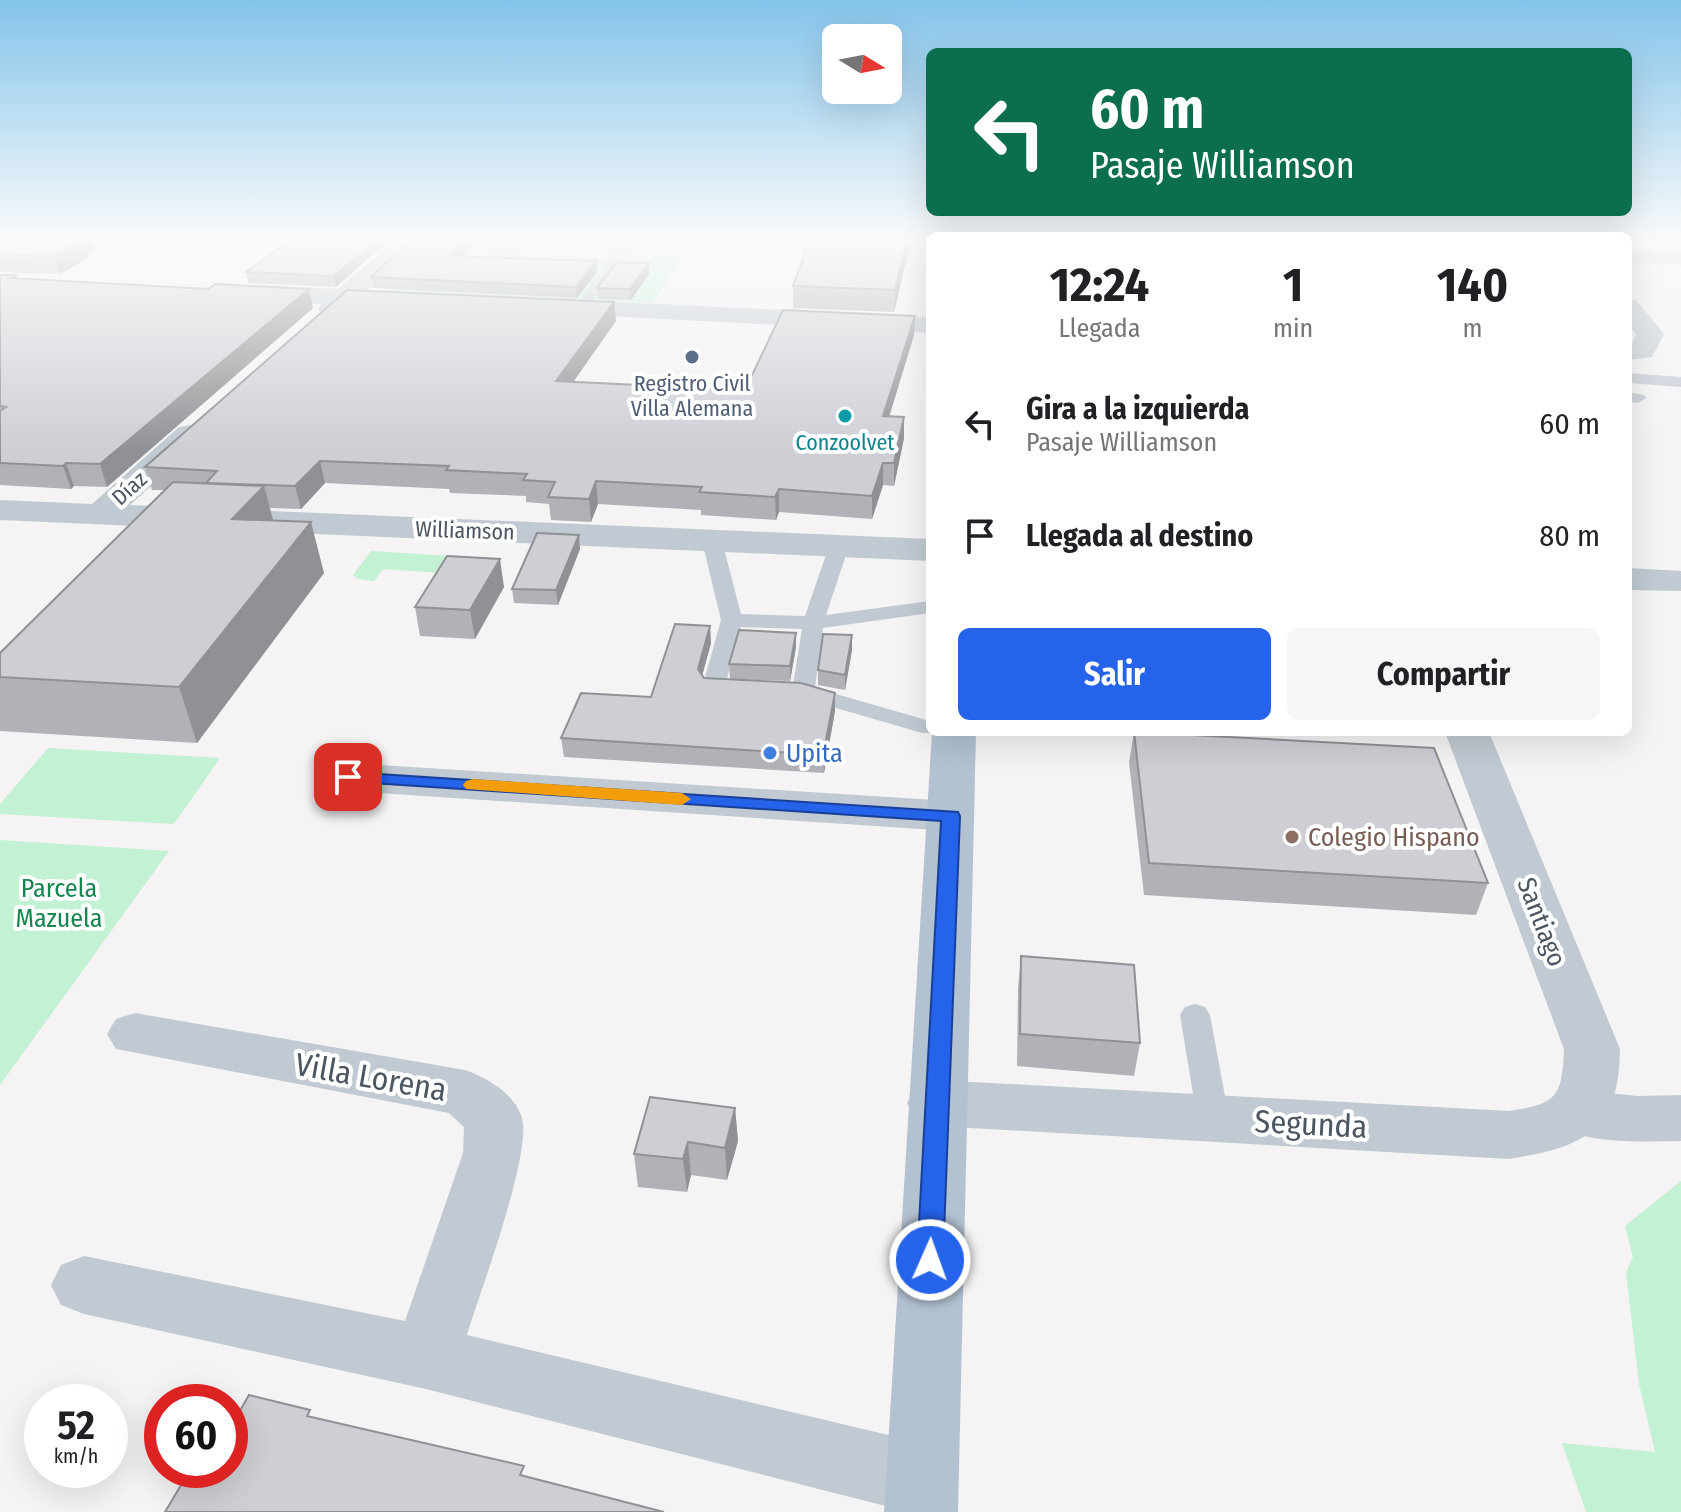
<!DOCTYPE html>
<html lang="es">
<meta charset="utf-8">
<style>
body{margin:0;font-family:"Fira Sans Condensed",sans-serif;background:#f6f6f6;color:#202124;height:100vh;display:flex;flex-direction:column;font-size:30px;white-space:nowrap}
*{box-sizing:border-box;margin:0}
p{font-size:26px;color:#757577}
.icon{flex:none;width:44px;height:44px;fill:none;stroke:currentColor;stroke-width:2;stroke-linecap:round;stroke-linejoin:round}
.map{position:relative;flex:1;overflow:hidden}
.panel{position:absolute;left:926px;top:232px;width:706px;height:504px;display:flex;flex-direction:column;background:#fff;border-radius:12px;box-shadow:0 8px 32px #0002}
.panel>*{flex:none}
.guide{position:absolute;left:926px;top:48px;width:706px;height:168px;border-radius:12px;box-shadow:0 8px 32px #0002;background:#0b6e4f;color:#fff;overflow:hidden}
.needle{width:52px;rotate:100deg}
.tools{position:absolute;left:822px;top:24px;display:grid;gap:16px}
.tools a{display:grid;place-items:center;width:80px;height:80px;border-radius:12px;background:#fff;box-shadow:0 8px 32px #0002;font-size:40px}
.speed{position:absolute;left:24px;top:1384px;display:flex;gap:16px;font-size:40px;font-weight:700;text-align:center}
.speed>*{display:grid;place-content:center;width:104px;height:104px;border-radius:50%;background:#fff;box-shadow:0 8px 32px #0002;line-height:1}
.speed small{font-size:20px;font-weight:400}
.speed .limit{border:12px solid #d22;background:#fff;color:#111}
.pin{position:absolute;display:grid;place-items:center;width:68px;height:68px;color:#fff;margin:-34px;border-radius:16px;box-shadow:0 4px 12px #0006}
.me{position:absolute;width:88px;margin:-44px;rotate:2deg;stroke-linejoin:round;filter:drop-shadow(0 0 6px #0008)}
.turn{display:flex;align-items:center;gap:28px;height:168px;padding:0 32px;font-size:36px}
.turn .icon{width:104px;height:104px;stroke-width:2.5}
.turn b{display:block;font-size:56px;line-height:68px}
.eta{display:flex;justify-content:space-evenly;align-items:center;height:136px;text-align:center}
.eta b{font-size:48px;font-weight:700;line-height:56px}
.button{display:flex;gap:16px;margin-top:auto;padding:16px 32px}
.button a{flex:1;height:92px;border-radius:12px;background:#2563eb;color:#fff;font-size:32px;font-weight:700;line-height:92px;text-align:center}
.button a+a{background:#f6f6f6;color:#202124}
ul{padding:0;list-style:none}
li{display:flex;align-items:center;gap:24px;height:112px;padding:0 32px}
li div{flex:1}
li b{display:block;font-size:30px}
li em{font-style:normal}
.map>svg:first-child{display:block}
.green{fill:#c2f1d4}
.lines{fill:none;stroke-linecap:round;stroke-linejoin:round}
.service{fill:#c1cad2;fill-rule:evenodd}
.minor{fill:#c1cad2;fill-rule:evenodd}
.tertiary{fill:#c1cad2;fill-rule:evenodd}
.primary{fill:#b2c2d1;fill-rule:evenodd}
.wall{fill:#b0b2b7}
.shaded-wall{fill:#909195}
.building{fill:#cdcfd5;stroke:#909195;stroke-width:2}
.route{fill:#2563eb;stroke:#184099;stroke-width:2}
.slow{fill:#f59e0b}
.service-dot{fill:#5c6f8a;stroke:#fff;stroke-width:3}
.culture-dot{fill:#0f9aa8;stroke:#fff;stroke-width:3}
.shop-dot{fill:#3f7fe0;stroke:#fff;stroke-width:3}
.education-dot{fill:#8d6e63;stroke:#fff;stroke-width:3}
.labels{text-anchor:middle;stroke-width:8;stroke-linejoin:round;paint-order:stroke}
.far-service-label{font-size:22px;fill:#4e5e75;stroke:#fff}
.far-culture-label{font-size:22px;fill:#0d838f;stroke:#fff}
.far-street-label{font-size:22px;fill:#4a5661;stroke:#fff}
.shop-label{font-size:26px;fill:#366cbe;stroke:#fff;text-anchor:start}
.education-label{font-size:26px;fill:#785e54;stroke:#fff;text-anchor:start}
.park-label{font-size:26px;fill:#16864e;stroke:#fff}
.street-label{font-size:26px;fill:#4a5661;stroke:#fff}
.near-street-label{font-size:32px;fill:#4a5661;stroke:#fff}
</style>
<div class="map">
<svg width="1681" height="1512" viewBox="0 0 1681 1512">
<rect width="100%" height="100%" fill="#f5f3f3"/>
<!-- green -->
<path class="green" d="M437,239h257l-41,64 -262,-12 -7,-4z
M371,551l80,5 -9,17 -59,-4 -9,12 -16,-2 -5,-4z
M48,748l172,10 -46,66 -174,-10v-10z
M0,840l169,11 -169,234z
M1681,1181v331h-95l-24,-69 93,9 -16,-68 -13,-112 7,-15 -8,-31z"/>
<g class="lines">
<!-- service -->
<path class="service" d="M503,239h13l-13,15 26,2v6l-42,-1v-6z
M588,239l50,2 -53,70 -5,1 -7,-4 32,-41 -40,-2 -7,-4 7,-4 46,2 12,-15 -29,-1z
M1628,373l53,4v10l-53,-4z
M1628,392l16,3 2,3 -8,5 -10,-1z
M712,535l10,6 19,73 64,2 24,-70 10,-6 10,6 -23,69 104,-14v12l-107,15 -8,60 115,33v11l8,1h-16l-127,-37 -3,-5 10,-62 -61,-2 -15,55 19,2 3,5 -3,5 -40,-1 -3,-5 19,-68 -19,-79z
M1195,1004l10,3 5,8 19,103 -5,9 -11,4 -11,-4 -5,-9 -17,-103 5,-8z"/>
<!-- minor -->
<path class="minor" d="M1628,249l53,4v12l-53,-2z
M1628,568l53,3v20l-53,-1z
M348,763l603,38 16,5 7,10 -7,10 -16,5 -603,-40 -16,-4 -6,-10 6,-10z
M135,1013l330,57c22,8 47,22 56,45 14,33 -42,179 -54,220l455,108 26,10 10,26 -10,26 -18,7h-21l-483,-123 -342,-75 -23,-9 -10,-20 10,-20 23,-9 321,65 58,-168 1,-26 -15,-14 -333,-64 -9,-15 9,-15z
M1578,1090l60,6 43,-1v46c-42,1 -84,2 -124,-12l-8,-16 8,-16z"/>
<!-- tertiary -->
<path class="tertiary" d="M396,239h26l-55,52 42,4 4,5 -4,5h-59c-9,9 -15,13 -28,10l-4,-6 3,-5 -68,-3 -9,-3 -4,-5 4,-5 9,-3 85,4z
M557,299l373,18v16l-382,-20 -4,-6 4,-6z
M1628,299l9,2 27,33 -12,23 -24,3v-16l4,-1 4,-9 -8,-10z
M190,425l11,2 5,7 -5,7 -71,64 800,34v22l-930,-41v-20l92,4 87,-77z
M1445,732h44l131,317c-1,83 -36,98 -111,110l-573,-33 -20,-7 -9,-16 9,-16 20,-7 573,31c48,-7 53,-14 55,-62z"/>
<!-- primary -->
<path class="primary" d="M932,732h44l-18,780h-74z"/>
</g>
<!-- wall -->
<path class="wall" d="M0,239l95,10 -8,5 1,4 -28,16 -60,-2z
M292,239h93l1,4 -50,44 -88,-4 -2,-11z
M413,239h56l2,9 -9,8 134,5 1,11 -20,26 -204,-10 -2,-11z
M909,249l-15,63 -101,-4v-22z
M649,263v11l-18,26 -33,-1 -1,-11z
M0,275h16l1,3 296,30 -206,179 -33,-1 -3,3 -71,-4z
M614,302l2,19 -43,61 172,8 170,-74 -1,19 -25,81 15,1v21l-10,48 -11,-1 -11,34 -93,-7 -3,8 -75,-5v-5l-103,-6 -7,18 -40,-2 -2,-16 -23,-2v-6l-76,-3 -1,-4 -124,-6 -24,26 -31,-1 3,12 51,53 -127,170 -197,-12v-78l165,-163h-13l-7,-23z
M580,549l-22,56 -44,-2 -2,-14z
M504,587l-29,52 -55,-3 -5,-29z
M710,626l1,17 -9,33 2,2 131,33 -11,62 -260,-16 -3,-19 90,-41z
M796,633v14l-6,34 -60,-2 -1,-15z
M852,635v15l-7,40 -27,-5v-15z
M1134,732l354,151 -12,32 -332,-20 -15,-133z
M1021,956l119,87 -6,33 -117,-10 1,-78z
M735,1108l3,33 -11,39 -36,-5 -4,17 -49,-5 -4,-33z"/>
<!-- shaded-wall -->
<path class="shaded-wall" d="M65,239h27l3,10 -8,5 1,4 -28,16 -6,-18z
M378,239h7l1,4 -50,44 -2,-11z
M468,239h1l2,9 -20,18 -2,-10z
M907,239h2v10l-15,63 1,-22z
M596,261l1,11 -20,26 -1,-11z
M649,263v11l-18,26 -1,-11z
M309,289l4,19 -206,179 -7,-23z
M614,302l2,19 -57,81 -3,-21z
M915,316l-1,19 -31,102v-21z
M904,417v21l-10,48v-23z
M320,461l5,22 -24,26 -6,-23z
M66,463l8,23 -3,3 -8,-23z
M883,463v22l-11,34v-23z
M596,481l2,23 -7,18 -2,-23z
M264,486l13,49 -45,-16z
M779,489v23l-3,8 -1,-23z
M311,522l13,51 -127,170 -18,-56z
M579,535l1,14 -22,56 -2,-15z
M500,559l4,28 -29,52 -5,-29z
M710,626l1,17 -12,44 -1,-18z
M796,633v14l-6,34v-15z
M852,635v15l-7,40v-15z
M835,693v18l-11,62 -1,-18z
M735,1108l3,33 -11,39 -2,-32z
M688,1142l3,33 -4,17 -4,-33z"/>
<!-- building -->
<path class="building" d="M0,239h75l-1,1h9l-29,16 -54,-2z
M292,239h86l-44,37 -88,-4z
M413,239h55l-19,17 147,5 -20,26 -205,-10z
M810,239h97l-12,51 -102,-4z
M617,262l32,1 -19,26 -33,-1z
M0,275h16l-5,3 197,11 7,-5 94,5 -209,175 -34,-1 -3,3 -63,-3v-52l6,-4 -6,-1z
M347,290l267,12 -58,79 189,9 38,-80 132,6 -32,100 21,1 -10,46h-11l-11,33 -93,-7 -4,8 -76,-5 3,-5 -106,-6 -7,18 -41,-2 7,-15 -32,-2 4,-6 -81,-4 3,-4 -129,-5 -25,25 -89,-3 11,-12 -72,-4z
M173,482l91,4 -32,33 79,3 -132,165 -179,-10v-24z
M537,533l42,2 -23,55 -44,-1z
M447,556l53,3 -30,51 -55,-3z
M675,624l35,2 -12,43 6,9 97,5 34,10 -12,62 -262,-17 20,-45 70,4z
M739,630l57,3 -6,33 -61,-2z
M823,634l29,1 -7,40 -27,-5z
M1134,732l300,16 54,135 -339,-20z
M1021,956l113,9 6,78 -120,-9z
M650,1097l85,11 -10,40 -37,-6 -5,17 -49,-5z
M249,1395l61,15 -3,6 217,50 -4,9 144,37h-499l25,-42h40v-42z"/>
<!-- sky -->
<linearGradient id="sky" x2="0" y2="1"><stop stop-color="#84c4eb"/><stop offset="0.53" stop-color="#fafafa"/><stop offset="1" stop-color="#fafafa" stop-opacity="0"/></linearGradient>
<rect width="1681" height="451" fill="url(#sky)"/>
<!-- route -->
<path class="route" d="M348,772l610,40 2,4 -17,444 -3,8 -10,3 -9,-3 -4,-8 24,-439 -599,-40 -3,-4 3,-4z"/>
<!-- slow -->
<path class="slow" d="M473,779l209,14 9,6 -9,6 -216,-16 -3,-4 3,-4z"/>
<!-- markers -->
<circle class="service-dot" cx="692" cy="357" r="8"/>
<circle class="culture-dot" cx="845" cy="416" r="8"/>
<circle class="shop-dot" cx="770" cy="753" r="8"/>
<circle class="education-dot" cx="1292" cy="837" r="8"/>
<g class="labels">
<!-- far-service labels -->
<g class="far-service-label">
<text x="692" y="391">Registro Civil<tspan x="692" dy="25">Villa Alemana</tspan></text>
</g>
<!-- far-culture labels -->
<g class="far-culture-label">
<text x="845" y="450">Conzoolvet</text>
</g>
<!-- far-street labels -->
<g class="far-street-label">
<text transform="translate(129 488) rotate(-42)" y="8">Díaz</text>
<text transform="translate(465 530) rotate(2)" y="8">Williamson</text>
</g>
<!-- shop labels -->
<g class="shop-label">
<text x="786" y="762">Upita</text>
</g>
<!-- education labels -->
<g class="education-label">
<text x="1308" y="846">Colegio Hispano</text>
</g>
<!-- park labels -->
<g class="park-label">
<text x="59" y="897">Parcela<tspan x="59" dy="30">Mazuela</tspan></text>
</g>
<!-- street labels -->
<g class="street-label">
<text transform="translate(1542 922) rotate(69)" y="9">Santiago</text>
</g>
<!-- near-street labels -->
<g class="near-street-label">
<text transform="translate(371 1077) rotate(10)" y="11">Villa Lorena</text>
<text transform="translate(1311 1124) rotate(3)" y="11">Segunda</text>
</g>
</g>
</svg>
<div class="tools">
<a><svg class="needle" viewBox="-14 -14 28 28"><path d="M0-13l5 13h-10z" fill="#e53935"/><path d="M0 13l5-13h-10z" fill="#757577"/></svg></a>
</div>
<div class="speed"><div>52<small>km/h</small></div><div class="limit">60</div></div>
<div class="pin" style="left:348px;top:777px;background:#d93025"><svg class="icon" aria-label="arrive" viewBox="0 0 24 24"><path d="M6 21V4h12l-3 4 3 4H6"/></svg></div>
<svg class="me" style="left:930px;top:1260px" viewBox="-20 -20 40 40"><circle r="17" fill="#2563eb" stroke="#fff" stroke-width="3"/><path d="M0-11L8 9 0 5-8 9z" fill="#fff"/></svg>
<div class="guide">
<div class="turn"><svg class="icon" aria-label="left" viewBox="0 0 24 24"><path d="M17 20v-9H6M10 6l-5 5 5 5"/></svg><div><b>60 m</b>Pasaje Williamson</div></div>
</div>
<section class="panel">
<div class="eta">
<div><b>12:24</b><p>Llegada</p></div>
<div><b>1</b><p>min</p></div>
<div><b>140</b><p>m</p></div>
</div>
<ul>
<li><svg class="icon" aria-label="left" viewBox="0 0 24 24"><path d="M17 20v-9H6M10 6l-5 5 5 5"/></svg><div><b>Gira a la izquierda</b><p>Pasaje Williamson</p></div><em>60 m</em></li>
<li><svg class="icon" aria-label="arrive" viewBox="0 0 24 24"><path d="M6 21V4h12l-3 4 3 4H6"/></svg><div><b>Llegada al destino</b></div><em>80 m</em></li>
</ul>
<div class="button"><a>Salir</a><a>Compartir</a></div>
</section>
</div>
